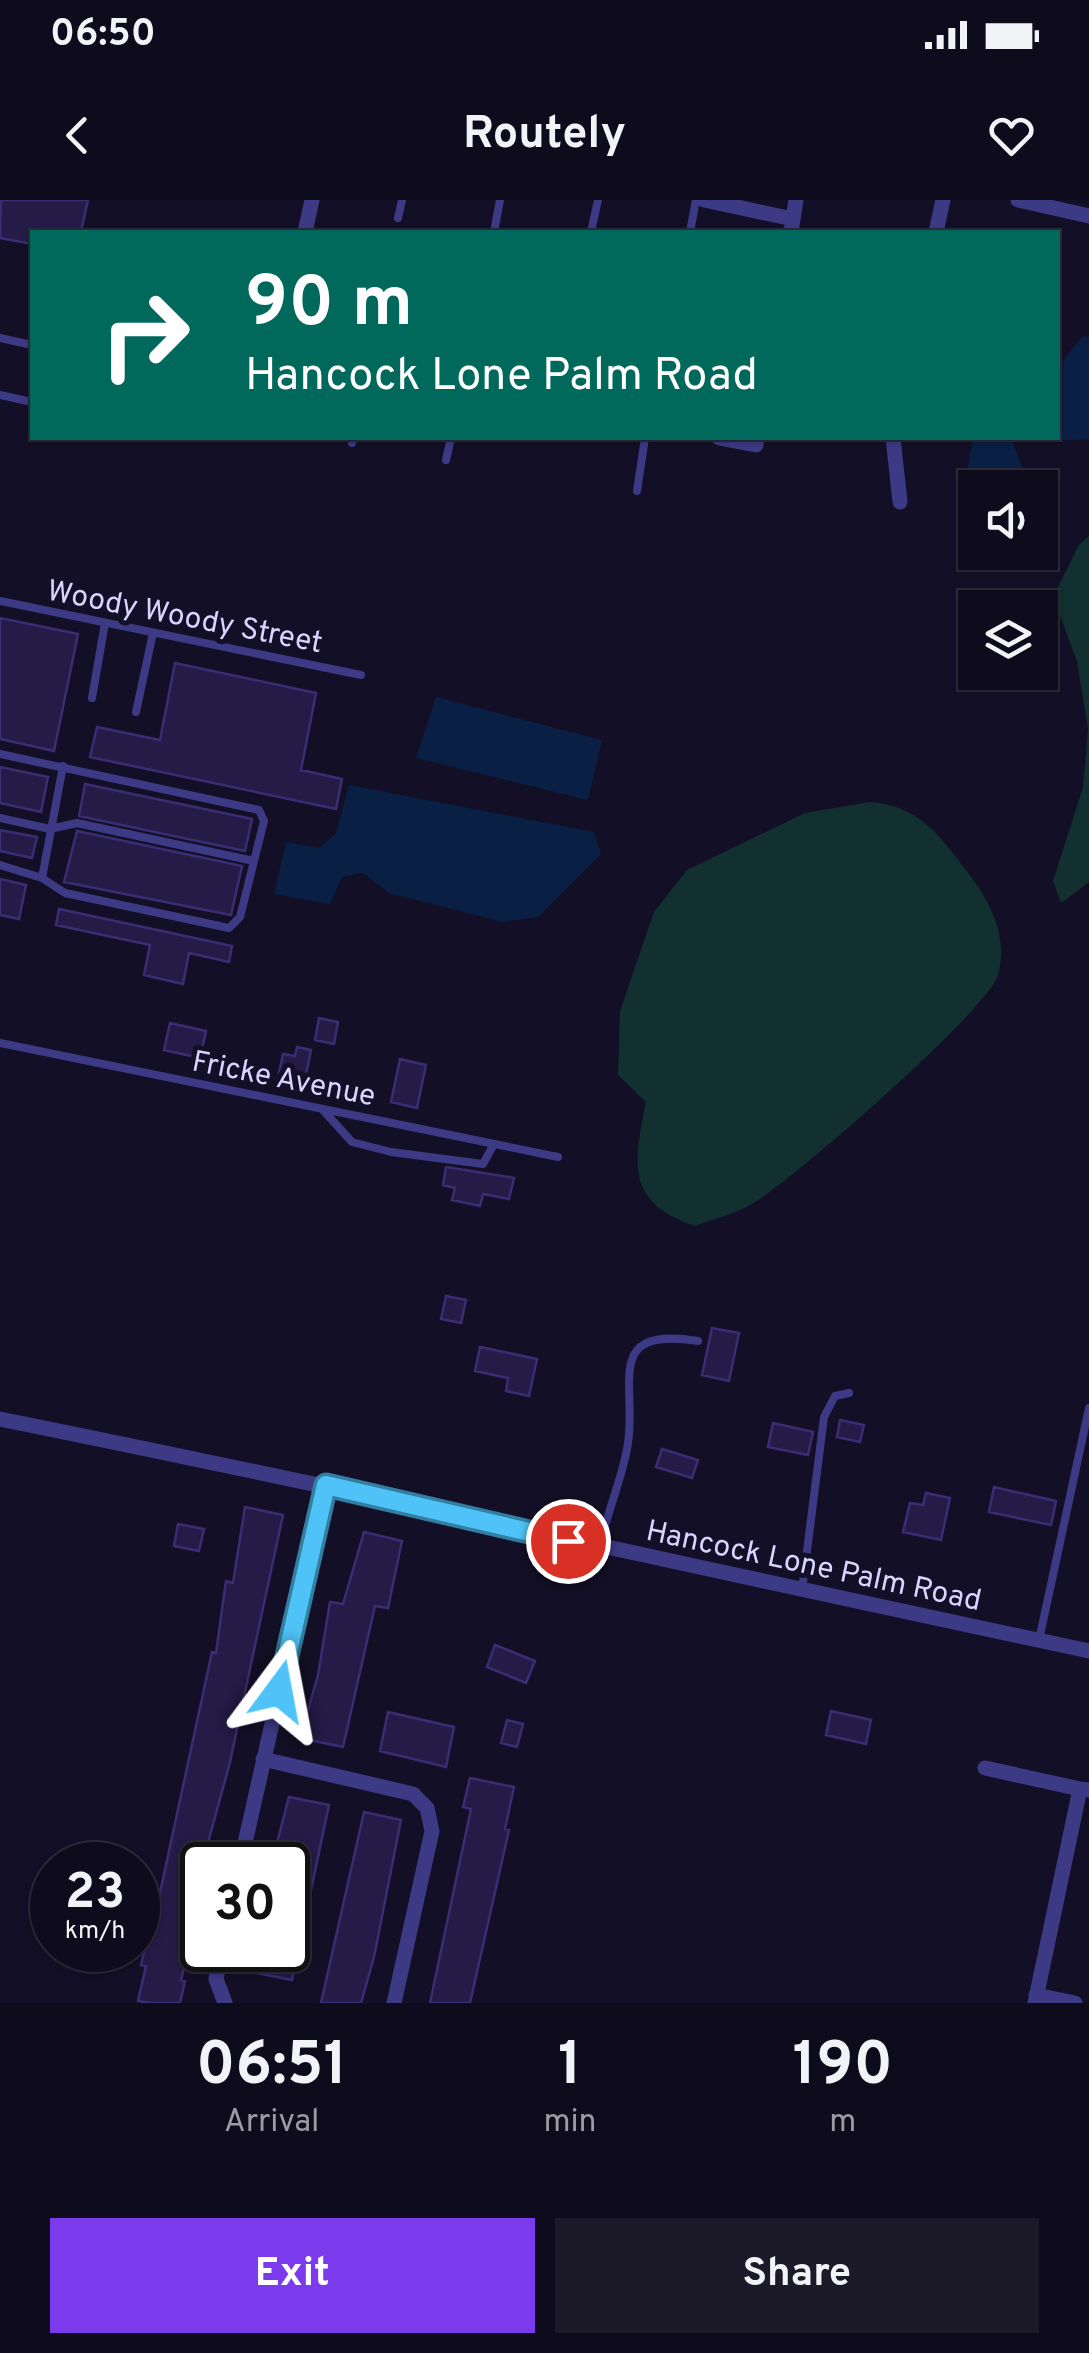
<!DOCTYPE html>
<style>
body{margin:0;font-family:Overpass,sans-serif;background:#1c1929;color:#f1f3f6;height:100vh;display:flex;flex-direction:column;font-size:38px;white-space:nowrap}
*{box-sizing:border-box;margin:0}
p{font-size:32px;color:#9b9ba3}
.icon{flex:none;width:55px;height:55px;fill:none;stroke:currentColor;stroke-width:2;stroke-linecap:round;stroke-linejoin:round}
.map{position:relative;height:1803px;overflow:hidden}
.side{display:flex;flex-direction:column;background:#0e0b1c;flex:1}
.side>*{flex:none}
.guide{position:absolute;left:30px;top:30px;width:1030px;height:210px;border-radius:0px;box-shadow:0 2px 8px #0004,0 0 0 2px #2e2b3b;background:#00695c;color:#fff;overflow:hidden}
.controls{position:absolute;left:958px;top:270px;display:grid;gap:20px}
.controls a{display:grid;place-items:center;width:100px;height:100px;border-radius:0px;background:#0e0b1c;box-shadow:0 2px 8px #0004,0 0 0 2px #2e2b3b;font-size:50px}
.speed{position:absolute;left:30px;top:1642px;display:flex;gap:20px;font-size:50px;font-weight:700;text-align:center}
.speed>*{display:grid;place-content:center;width:130px;height:130px;border-radius:50%;background:#0e0b1c;box-shadow:0 2px 8px #0004,0 0 0 2px #2e2b3b;line-height:1}
.speed small{font-size:25px;font-weight:400}
.speed .limit{border:5px solid #111;border-radius:15px;background:#fff;color:#111}
.pin{position:absolute;display:grid;place-items:center;width:85px;height:85px;color:#fff;margin:-42px;border:5px solid #fff;border-radius:50%;box-shadow:0 2px 10px #0007}
.me{position:absolute;width:110px;margin:-55px;rotate:13deg;stroke-linejoin:round;filter:drop-shadow(0 0 8px #0008)}
.turn{display:flex;align-items:center;gap:35px;height:210px;padding:0 50px;font-size:45px}
.turn .icon{width:130px;height:130px;stroke-width:2.5}
.turn b{display:block;font-size:70px;line-height:85px}
.eta{display:flex;justify-content:space-evenly;align-items:center;height:170px;text-align:center}
.eta b{font-size:60px;font-weight:700;line-height:70px}
.action{display:flex;gap:20px;margin-top:auto;padding:20px 50px}
.action a{flex:1;height:115px;border-radius:0px;background:#7c3aed;color:#fff;font-size:40px;font-weight:700;line-height:115px;text-align:center}
.action a+a{background:#1c1929;color:#f1f3f6}
.status{display:flex;justify-content:space-between;align-items:center;height:70px;padding:0 50px;background:#0e0b1c;direction:ltr}
.status svg{height:28px;fill:currentColor}
header{display:flex;justify-content:space-between;align-items:center;height:130px;padding:0 50px;background:#0e0b1c;font-size:45px;font-weight:700}
.map>svg:first-child{display:block}
.green{fill:#12302f}
.water{fill:#0a1f44}
.building{fill:#241b47;stroke:#3b2d73;stroke-width:2.5}
.lines{fill:none;stroke-linecap:round;stroke-linejoin:round}
.service{stroke:#3d3a85;stroke-width:8}
.minor{stroke:#3d3a85;stroke-width:15}
.route-casing{stroke:#337fa1;stroke-width:25}
.route{stroke:#4fc3f7;stroke-width:18}
.labels{text-anchor:middle;stroke-width:10;stroke-linejoin:round;paint-order:stroke}
.street-label{font-size:30px;fill:#d9d4ff;stroke:#130f26}
</style>
<div class="status"><b>06:50</b><svg viewBox="0 0 49 12"><path d="M0 12V9h3v3zM5 12V6h3v6zM10 12V3h3v9zM15 12V0h3v12zM26 1h20v11H26zM47 4h2v5h-2z"/></svg></div>
<header><svg class="icon" aria-label="back" viewBox="0 0 24 24"><path d="M15 5l-7 7 7 7"/></svg>Routely<svg class="icon" aria-label="heart" viewBox="0 0 24 24"><path d="M12 20l-8-8c-3-5 5-10 8-4 3-6 11-1 8 4z"/></svg></header>
<div class="map">
<svg width="1089" height="1803" viewBox="0 0 1089 1803">
<rect width="100%" height="100%" fill="#130f26"/>
<!-- green -->
<path class="green" d="M1089,336v346l-28,21 -8,-22 30,-94 5,-57 -11,-69 -24,-64 26,-52z
M870,602c48,4 68,31 95,67 24,30 44,66 33,106 -11,36 -206,206 -246,229 -17,10 -39,15 -57,22 -71,-24 -61,-64 -49,-124l-28,-27 2,-64 34,-99 33,-42 118,-57z"/>
<!-- water -->
<path class="water" d="M1083,136l6,2v101l-38,2 7,-3 5,-78z
M973,238h38l12,31 -9,18 -48,-11z
M436,497l166,43 -14,60 -172,-42z
M349,585l245,47 7,22 -63,63 -35,5 -114,-29 -26,-20 -21,4 -12,27 -56,-10 12,-52 34,6 16,-15z"/>
<!-- building -->
<path class="building" d="M1,0h87l-7,32h-49v12l-32,-6z
M0,418l78,16 -24,117 -54,-12z
M175,463l141,30 -15,77 41,9 -6,30 -246,-52 7,-30 63,13z
M0,567l48,10 -7,35 -41,-9z
M85,584l167,35 -7,32 -166,-35z
M0,630l37,7 -5,21 -32,-7z
M77,631l165,35 -11,49 -167,-33z
M0,679l26,6 -7,34 -19,-4z
M59,709l173,37 -3,16 -40,-9 -6,31 -39,-9 6,-30 -94,-20z
M319,818l19,4 -4,22 -19,-4z
M170,823l36,8 -6,27 -36,-8z
M297,847l14,3 -6,29 -26,-6 4,-19 12,2z
M400,859l26,6 -9,43 -26,-6z
M446,967l68,11 -5,21 -26,-5 -3,12 -28,-6 3,-12 -12,-3z
M446,1096l20,4 -5,23 -20,-4z
M712,1128l27,5 -10,48 -27,-6z
M480,1147l57,12 -8,37 -23,-5 2,-13 -33,-7z
M840,1220l24,5 -4,17 -23,-5z
M773,1223l40,9 -5,23 -40,-8z
M662,1249l36,11 -6,18 -36,-11z
M994,1287l62,14 -5,24 -62,-13z
M926,1293l24,5 -9,42 -38,-8 7,-29 13,2z
M245,1307l38,8 -53,247 -28,103v31l-21,84 4,1 -5,22h-30l-12,-2 8,-35 -5,-1 6,-26h3l62,-287 4,1 10,-72 7,2z
M178,1324l26,5 -5,22 -25,-5z
M364,1332l38,9 -14,67 -13,-2 -32,141 -43,-9 18,-63 12,-73 13,2z
M495,1445l40,16 -9,22 -39,-16z
M831,1511l40,9 -5,24 -40,-9z
M388,1512l66,15 -8,40 -66,-16z
M507,1520l16,4 -6,23 -16,-4z
M470,1578l44,9 -9,42 4,1 -39,173h-40l41,-194 -8,-2z
M289,1597l40,8 -37,175 -41,-8 4,-22h33v-85l-16,-3z
M364,1612l37,8 -27,137 -13,46h-40z"/>
<g class="lines">
<!-- service -->
<path class="service" d="M398,18l4,-18
M494,32l6,-32
M591,32l7,-32
M690,32l6,-32
M0,138l32,7
M0,195l32,7
M352,243l1,-5
M446,260l5,-22
M637,291l8,-53
M0,401l361,74
M92,498l13,-75
M136,512l17,-79
M0,554l259,56 5,11 -24,96 -11,11 -164,-35 -23,-15 -42,-13
M0,618l50,11 27,-6 177,38
M42,678l21,-112
M0,843l558,114
M322,909l30,33 39,10 92,12 11,-20
M600,1348c6,-35 23,-70 28,-105 9,-60 -25,-117 70,-102
M802,1390l22,-173 11,-21 14,-3
M1039,1440l50,-232"/>
<!-- minor -->
<path class="minor" d="M704,0l89,19
M1018,0l71,16
M305,32l7,-32
M791,32l5,-32
M936,32l7,-32
M719,238l37,7 1,-7
M893,238l7,64
M0,1219c364,73 726,155 1089,232
M263,1559l150,35 14,14 5,23 -38,172
M985,1568l95,21
M240,1665l86,-380
M222,1750l-6,29 9,24
M1036,1795l39,8
M1035,1803l45,-214 9,1"/>
</g>
<g class="lines">
<defs>
<path id="route" d="M279,1491l47,-206 242,56"/>
</defs>
<!-- route casing -->
<use href="#route" class="route-casing"/>
<!-- route -->
<use href="#route" class="route"/>
</g>
<g class="labels">
<!-- street labels -->
<g class="street-label">
<text transform="translate(185 416) rotate(11)" y="10">Woody Woody Street</text>
<text transform="translate(284 878) rotate(11)" y="10">Fricke Avenue</text>
<text transform="translate(814 1365) rotate(12)" y="10">Hancock Lone Palm Road</text>
</g>
</g>
</svg>
<div class="controls">
<a><svg class="icon" aria-label="sound" viewBox="0 0 24 24"><path d="M4 9h4l5-4v14l-5-4H4zM17 9q2 3 0 6"/></svg></a>
<a><svg class="icon" aria-label="layers" viewBox="0 0 24 24"><path d="M12 4l9 5-9 5-9-5zM3 14l9 5 9-5"/></svg></a>
</div>
<div class="speed"><div>23<small>km/h</small></div><div class="limit">30</div></div>
<div class="pin" style="left:568px;top:1341px;background:#d93025"><svg class="icon" aria-label="arrive" viewBox="0 0 24 24"><path d="M6 21V4h12l-3 4 3 4H6"/></svg></div>
<svg class="me" style="left:279px;top:1491px" viewBox="-20 -20 40 40"><path d="M0-17L14 15 0 8-14 15z" fill="#4fc3f7" stroke="#fff" stroke-width="4"/></svg>
<div class="guide">
<div class="turn"><svg class="icon" aria-label="right" viewBox="0 0 24 24"><path d="M7 20v-9h11M14 6l5 5-5 5"/></svg><div><b>90 m</b>Hancock Lone Palm Road</div></div>
</div>
</div>
<section class="side">
<div class="eta">
<div><b>06:51</b><p>Arrival</p></div>
<div><b>1</b><p>min</p></div>
<div><b>190</b><p>m</p></div>
</div>
<div class="action"><a>Exit</a><a>Share</a></div>
</section>
